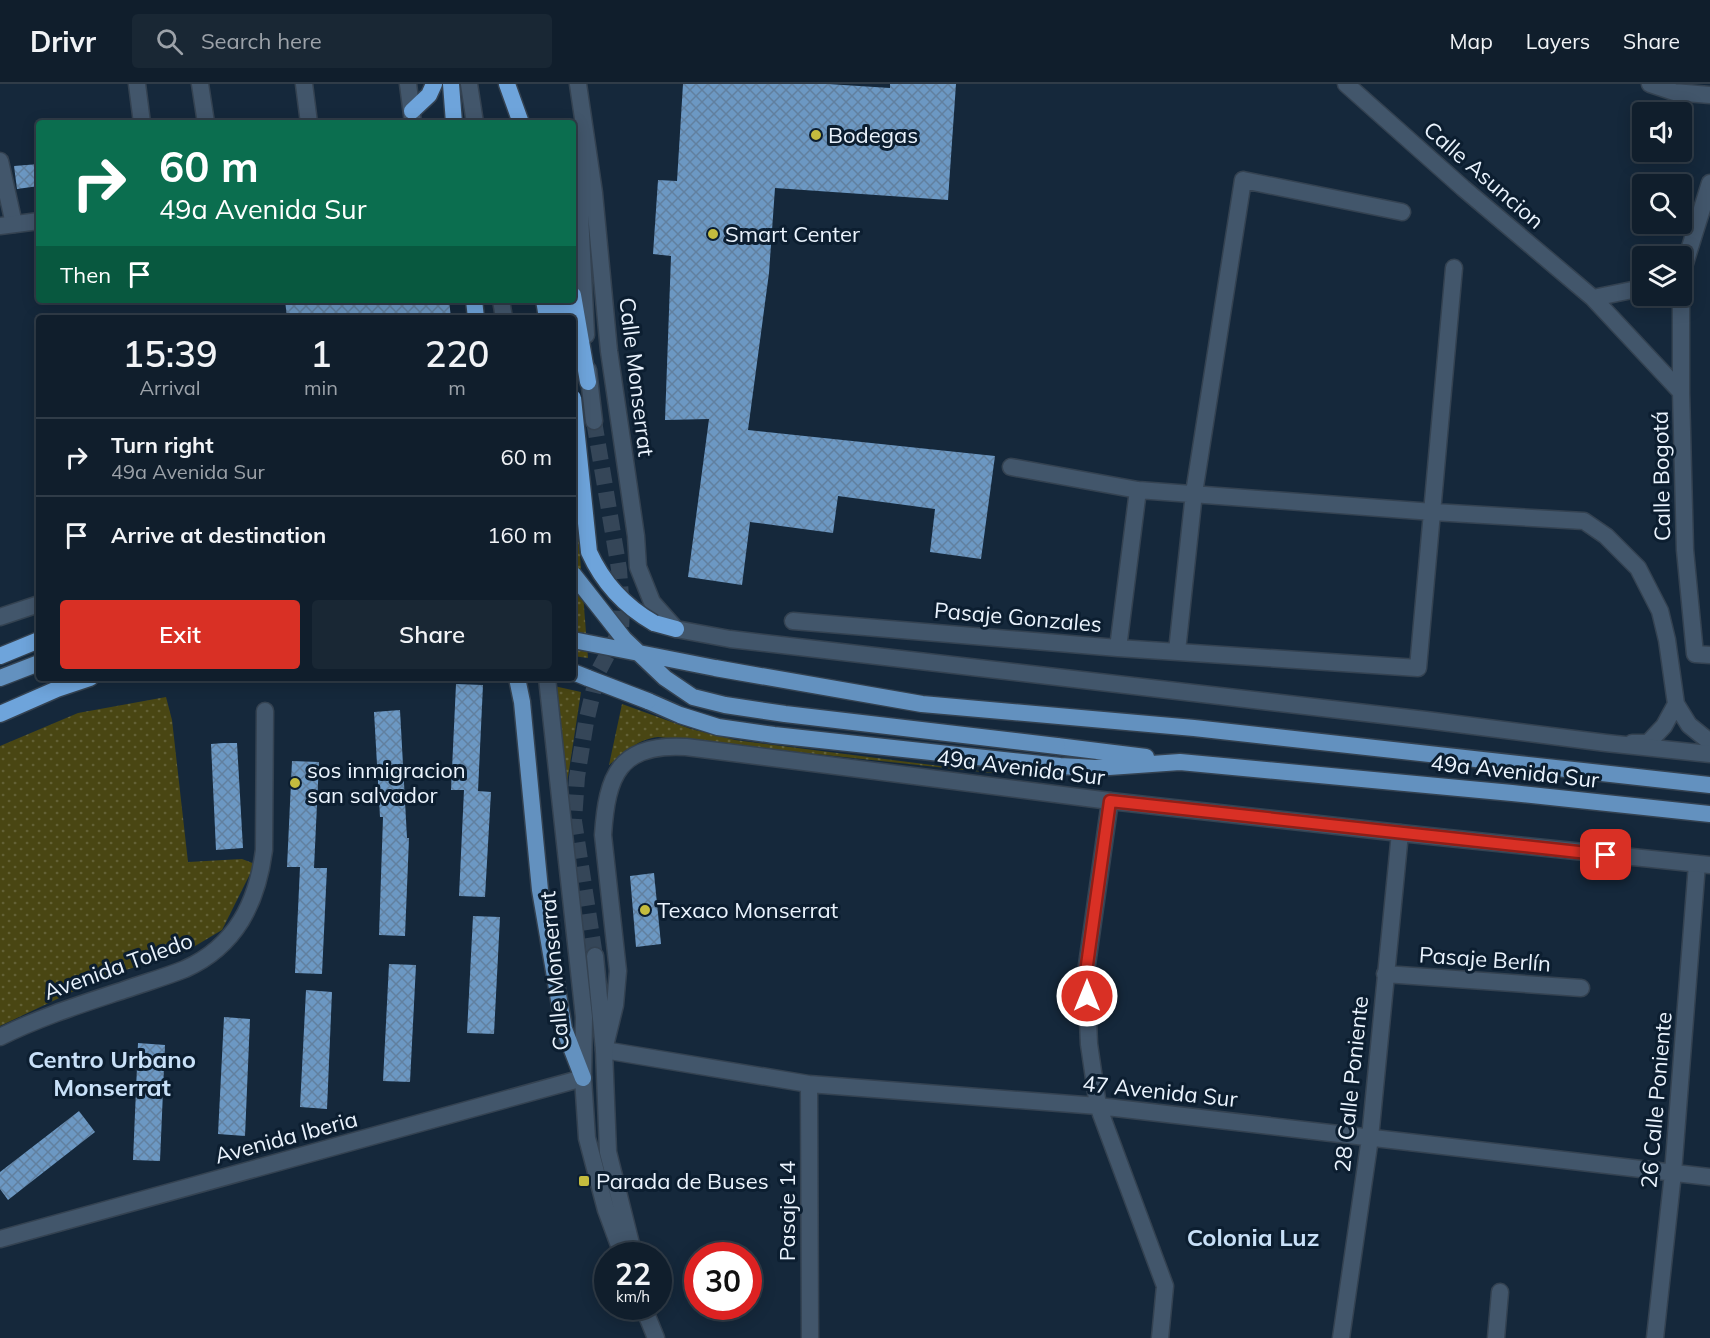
<!DOCTYPE html>
<meta charset="utf-8">
<style>
body{margin:0;font-family:Mulish,sans-serif;background:#192734;color:#f1f3f6;height:100vh;display:flex;flex-direction:column;font-size:22px;white-space:nowrap}
*{box-sizing:border-box;margin:0}
p{font-size:20px;color:#9ca2a9}
.icon{flex:none;width:33px;height:33px;fill:none;stroke:currentColor;stroke-width:2;stroke-linecap:round;stroke-linejoin:round}
.map{position:relative;flex:1;overflow:hidden}
.side{position:absolute;left:36px;top:231px;width:540px;height:366px;display:flex;flex-direction:column;background:#101e2c;border-radius:6px;box-shadow:0 3px 15px #0003,0 0 0 2px #303c48}
.side>*{flex:none}
.hud{position:absolute;left:36px;top:36px;width:540px;height:183px;border-radius:6px;box-shadow:0 3px 15px #0003,0 0 0 2px #303c48;background:#0b6e4f;color:#fff;overflow:hidden}
.buttons{position:absolute;left:1632px;top:18px;display:grid;gap:12px}
.buttons a{display:grid;place-items:center;width:60px;height:60px;border-radius:6px;background:#101e2c;box-shadow:0 3px 15px #0003,0 0 0 2px #303c48;font-size:30px}
.speed{position:absolute;left:594px;top:1158px;display:flex;gap:12px;font-size:30px;font-weight:700;text-align:center}
.speed>*{display:grid;place-content:center;width:78px;height:78px;border-radius:50%;background:#101e2c;box-shadow:0 3px 15px #0003,0 0 0 2px #303c48;line-height:1}
.speed small{font-size:15px;font-weight:400}
.speed .limit{border:9px solid #d22;background:#fff;color:#111}
.pin{position:absolute;display:grid;place-items:center;width:51px;height:51px;color:#fff;margin:-26px;border-radius:12px;box-shadow:0 3px 9px #0006}
.me{position:absolute;width:66px;margin:-33px;rotate:0deg;stroke-linejoin:round;filter:drop-shadow(0 0 4px #0008)}
.turn{display:flex;align-items:center;gap:21px;height:126px;padding:0 24px;font-size:27px}
.turn .icon{width:78px;height:78px;stroke-width:2.5}
.turn b{display:block;font-size:42px;line-height:51px}
.then{display:flex;align-items:center;height:57px;padding:0 24px;background:#0003;gap:12px;font-size:22px}
.eta{display:flex;justify-content:space-evenly;align-items:center;height:102px;text-align:center}
.eta b{font-size:36px;font-weight:600;line-height:42px}
.action{display:flex;gap:12px;margin-top:auto;padding:12px 24px}
.action a{flex:1;height:69px;border-radius:6px;background:#d93025;color:#fff;font-size:24px;font-weight:600;line-height:69px;text-align:center}
.action a+a{background:#192734;color:#f1f3f6}
ul{padding:0;list-style:none}
li{display:flex;align-items:center;gap:18px;height:78px;padding:0 24px;border-top:2px solid #303c48}
li div{flex:1}
li b{display:block;font-size:22px}
li em{font-style:normal}
header{display:flex;align-items:center;gap:36px;box-sizing:border-box;height:84px;padding:0 30px;background:#101e2c;border-bottom:2px solid #303c48}
header strong{font-size:28px}
nav{display:flex;gap:33px;margin-inline-start:auto;font-size:21px}
.search{width:420px;height:54px;background:#192734;display:flex;align-items:center;gap:15px;box-sizing:border-box;padding:0 21px;border-radius:6px;color:#9ca2a9;font-size:22px}
.map>svg:first-child{display:block}
.grass{fill:url(#grass-dots)}
.building{fill:url(#building-cross-hatch)}
.lines{fill:none;stroke-linecap:round;stroke-linejoin:round}
.tertiary-tunnel{stroke:#354658;stroke-width:16;stroke-dasharray:16 8;stroke-linecap:butt}
.minor-casing{stroke:#344251;stroke-width:19}
.tertiary-casing{stroke:#344251;stroke-width:19}
.primary-casing{stroke:#344251;stroke-width:19}
.trunk-casing{stroke:#344251;stroke-width:19}
.minor{stroke:#42566b;stroke-width:16}
.tertiary{stroke:#42566b;stroke-width:16}
.primary{stroke:#6391bf;stroke-width:16}
.trunk{stroke:#6ea4db;stroke-width:16}
.primary-bridge-casing{stroke:#344251;stroke-width:19;stroke-linecap:butt}
.trunk-bridge-casing{stroke:#344251;stroke-width:19;stroke-linecap:butt}
.primary-bridge{stroke:#6391bf;stroke-width:16}
.trunk-bridge{stroke:#6ea4db;stroke-width:16}
.route-casing{stroke:#8d1f18;stroke-width:15}
.route{stroke:#d93025;stroke-width:10}
.poi-dot{fill:#c4bc3e;stroke:#0c1e30;stroke-width:2}
.labels{text-anchor:middle;stroke-width:6;stroke-linejoin:round;paint-order:stroke}
.poi-label{font-size:22px;fill:#eaf3fd;stroke:#0c1e30;text-anchor:start}
.street-label{font-size:22px;fill:#eaf3fd;stroke:#0c1e30}
.neighbourhood-label{font-size:24px;font-weight:bold;fill:#c8e0f8;stroke:#0c1e30}
</style>
<header>
<strong>Drivr</strong>
<div class="search"><svg class="icon" aria-label="search" viewBox="0 0 24 24"><circle cx="10" cy="10" r="6"/><path d="M15 15l6 6"/></svg>Search here</div>
<nav><a>Map</a><a>Layers</a><a>Share</a></nav>
</header>
<div class="map">
<svg width="1710" height="1254" viewBox="0 0 1710 1254">
<defs>
<pattern id="grass-dots" width="8" height="8" patternUnits="userSpaceOnUse" patternTransform="scale(1.5)"><rect width="8" height="8" fill="#494613"/><path d="M2 2h.1M6 6h.1" fill="none" stroke="#636136" stroke-width="1.8" stroke-linecap="round"/></pattern>
<pattern id="building-cross-hatch" width="8" height="8" patternUnits="userSpaceOnUse" patternTransform="scale(1.5)"><rect width="8" height="8" fill="#6c98c3"/><path d="M0 0l8 8M0 8l8-8" fill="none" stroke="#61809f"/></pattern>
</defs>
<rect width="100%" height="100%" fill="#15283b"/>
<!-- grass -->
<path class="grass" d="M573,382l15,192 -15,-2z
M554,602l27,6 -15,98z
M166,613l6,23 16,142 54,-3 13,5 -33,66 -37,22 -79,24 -106,50v-280l78,-33z
M622,620l69,25 44,11 276,35 -353,-38c-20,2 -33,15 -49,28z"/>
<!-- building -->
<path class="building" d="M683,0h145l62,4v-4h66l-8,116 -173,-12 -6,85 -21,157 247,26 -14,103 -51,-7 5,-43 -97,-13 -5,37 -83,-11 -8,63 -54,-8 21,-158 -44,1 6,-164 -18,-2 5,-74 19,1z
M39,80v22l-22,3 -3,-23z
M285,216h164l2,18h-164z
M456,600l27,1 -5,106 13,1 -6,105 -26,-1 5,-106h-13z
M400,626l7,128h2l-4,98 -26,-1 4,-118h-3l-6,-105z
M224,659h13l6,105 -27,2 -5,-106z
M292,677l27,1 -5,106h13l-5,106 -27,-1 5,-106h-13z
M654,789l7,71 -25,3 -6,-71z
M473,832l27,1 -6,117 -27,-1z
M389,880l27,1 -6,117 -27,-1z
M306,906l26,2 -5,117 -27,-2z
M224,933l26,2 -5,117 -27,-2z
M138,959l27,2 -5,116 -27,-1z
M79,1027l16,21 -87,68 -8,-11v-17z"/>
<g class="lines">
<!-- tertiary-tunnel -->
<path class="tertiary-tunnel" d="M594,337l25,148 3,42 -1,18 -23,43 -12,50 -9,55 -3,44 21,135"/>
<defs>
<path id="minor" d="M137,0l5,39
M200,0l6,39
M304,0l5,39
M408,0l5,39
M1346,0l117,104 130,110 88,94
M1650,0l24,8 36,3
M0,77l14,63
M1682,189l28,-90
M1681,212v96l4,158 10,104 15,1
M1593,214l49,-10
M1011,383l127,23 295,22 151,9 22,15 32,32 22,43 7,29 9,64 13,21 21,17
M0,533l39,-13
M793,537l325,27 300,20 36,-400
M1118,564l20,-158
M1177,567l17,-158 49,-313 159,32
M1632,659h16l16,-17 12,-22
M1110,717l-24,171 3,72 9,62 67,180 -5,52
M1385,890l196,14
M0,953c40,-20 82,-33 124,-47 20,-7 41,-13 61,-21 51,-23 72,-66 79,-119l1,-139
M604,966l205,34 289,22 612,71
M809,1000l1,254
M0,1155l583,-161
M1341,1254l29,-200 30,-305
M1496,1254l4,-46
M1655,1254l18,-165 24,-309"/>
<path id="tertiary" d="M469,0l6,39
M578,0l16,109 15,158 27,185 2,31 14,35 24,27 54,10 696,81 180,23 104,11
M576,49l10,202
M0,142l39,-5
M501,216l3,18
M588,286l6,51
M547,594l37,339 -1,61 4,60 19,72 17,46
M595,872l9,94 4,102 26,104
M604,966l11,-45 3,-34 -15,-136c4,-60 16,-92 83,-88l424,54 290,32 310,32
M643,1222l13,32"/>
<path id="primary" d="M715,584l207,36 272,24 516,57
M573,588l15,6
M0,594l39,-15
M517,594l5,24 18,188 24,139 19,49
M648,617l32,14 38,12 56,8 286,31 35,2 85,-6 332,31 198,21
M1057,662l89,11"/>
<path id="trunk" d="M451,0l3,39
M507,0l14,39
M412,27l17,-16 5,-11
M573,211l15,87
M474,216l2,18
M544,216l3,18
M558,216l3,18
M654,539l22,6
M0,572l39,-16
M0,630l57,-25 33,-11"/>
</defs>
<!-- minor casing -->
<use href="#minor" class="minor-casing"/>
<!-- tertiary casing -->
<use href="#tertiary" class="tertiary-casing"/>
<!-- primary casing -->
<use href="#primary" class="primary-casing"/>
<!-- trunk casing -->
<use href="#trunk" class="trunk-casing"/>
<!-- minor -->
<use href="#minor" class="minor"/>
<!-- tertiary -->
<use href="#tertiary" class="tertiary"/>
<!-- primary -->
<use href="#primary" class="primary"/>
<!-- trunk -->
<use href="#trunk" class="trunk"/>
<defs>
<path id="primary-bridge" d="M573,490l51,65 41,39 28,19 32,8 60,9 272,32
M573,556l142,28
M588,594l60,23"/>
<path id="trunk-bridge" d="M573,314l16,154c14,31 35,54 65,71"/>
</defs>
<!-- primary-bridge casing -->
<use href="#primary-bridge" class="primary-bridge-casing"/>
<!-- trunk-bridge casing -->
<use href="#trunk-bridge" class="trunk-bridge-casing"/>
<!-- primary-bridge -->
<use href="#primary-bridge" class="primary-bridge"/>
<!-- trunk-bridge -->
<use href="#trunk-bridge" class="trunk-bridge"/>
</g>
<g class="lines">
<defs>
<path id="route" d="M1087,912l-1,-24 24,-171 496,54"/>
</defs>
<!-- route casing -->
<use href="#route" class="route-casing"/>
<!-- route -->
<use href="#route" class="route"/>
</g>
<!-- markers -->
<g class="poi-dot">
<circle cx="816" cy="51" r="6"/>
<circle cx="713" cy="150" r="6"/>
<circle cx="295" cy="699" r="6"/>
<circle cx="645" cy="826" r="6"/>
<rect x="578" y="1091" width="12" height="12" rx="3"/>
</g>
<g class="labels">
<!-- poi labels -->
<g class="poi-label">
<text x="828" y="59">Bodegas</text>
<text x="725" y="158">Smart Center</text>
<text x="307" y="694">sos inmigracion<tspan x="307" dy="25">san salvador</tspan></text>
<text x="657" y="834">Texaco Monserrat</text>
<text x="596" y="1105">Parada de Buses</text>
</g>
<!-- street labels -->
<g class="street-label">
<text transform="translate(1484 91) rotate(41)" y="8">Calle Asuncion</text>
<text transform="translate(637 293) rotate(83)" y="8">Calle Monserrat</text>
<text transform="translate(1661 392) rotate(-91)" y="8">Calle Bogotá</text>
<text transform="translate(1018 533) rotate(5)" y="8">Pasaje Gonzales</text>
<text transform="translate(1021 683) rotate(7)" y="8">49a Avenida Sur</text>
<text transform="translate(1515 687) rotate(6)" y="8">49a Avenida Sur</text>
<text transform="translate(1485 875) rotate(4)" y="8">Pasaje Berlín</text>
<text transform="translate(118 882) rotate(-20)" y="8">Avenida Toledo</text>
<text transform="translate(554 887) rotate(-95)" y="8">Calle Monserrat</text>
<text transform="translate(1351 1000) rotate(-84)" y="8">28 Calle Poniente</text>
<text transform="translate(1160 1007) rotate(6)" y="8">47 Avenida Sur</text>
<text transform="translate(1656 1016) rotate(-85)" y="8">26 Calle Poniente</text>
<text transform="translate(286 1053) rotate(-15)" y="8">Avenida Iberia</text>
<text transform="translate(787 1127) rotate(-90)" y="8">Pasaje 14</text>
</g>
<!-- neighbourhood labels -->
<g class="neighbourhood-label">
<text x="112" y="984">Centro Urbano<tspan x="112" dy="28">Monserrat</tspan></text>
<text x="1253" y="1162">Colonia Luz</text>
</g>
</g>
</svg>
<div class="buttons">
<a><svg class="icon" aria-label="sound" viewBox="0 0 24 24"><path d="M4 9h4l5-4v14l-5-4H4zM17 9q2 3 0 6"/></svg></a>
<a><svg class="icon" aria-label="search" viewBox="0 0 24 24"><circle cx="10" cy="10" r="6"/><path d="M15 15l6 6"/></svg></a>
<a><svg class="icon" aria-label="layers" viewBox="0 0 24 24"><path d="M12 4l9 5-9 5-9-5zM3 14l9 5 9-5"/></svg></a>
</div>
<div class="speed"><div>22<small>km/h</small></div><div class="limit">30</div></div>
<div class="pin" style="left:1606px;top:771px;background:#d93025"><svg class="icon" aria-label="arrive" viewBox="0 0 24 24"><path d="M6 21V4h12l-3 4 3 4H6"/></svg></div>
<svg class="me" style="left:1087px;top:912px" viewBox="-20 -20 40 40"><circle r="17" fill="#d93025" stroke="#fff" stroke-width="3"/><path d="M0-11L8 9 0 5-8 9z" fill="#fff"/></svg>
<div class="hud">
<div class="turn"><svg class="icon" aria-label="right" viewBox="0 0 24 24"><path d="M7 20v-9h11M14 6l5 5-5 5"/></svg><div><b>60 m</b>49a Avenida Sur</div></div>
<div class="then">Then<svg class="icon" aria-label="arrive" viewBox="0 0 24 24"><path d="M6 21V4h12l-3 4 3 4H6"/></svg></div>
</div>
<section class="side">
<div class="eta">
<div><b>15:39</b><p>Arrival</p></div>
<div><b>1</b><p>min</p></div>
<div><b>220</b><p>m</p></div>
</div>
<ul>
<li><svg class="icon" aria-label="right" viewBox="0 0 24 24"><path d="M7 20v-9h11M14 6l5 5-5 5"/></svg><div><b>Turn right</b><p>49a Avenida Sur</p></div><em>60 m</em></li>
<li><svg class="icon" aria-label="arrive" viewBox="0 0 24 24"><path d="M6 21V4h12l-3 4 3 4H6"/></svg><div><b>Arrive at destination</b></div><em>160 m</em></li>
</ul>
<div class="action"><a>Exit</a><a>Share</a></div>
</section>
</div>
